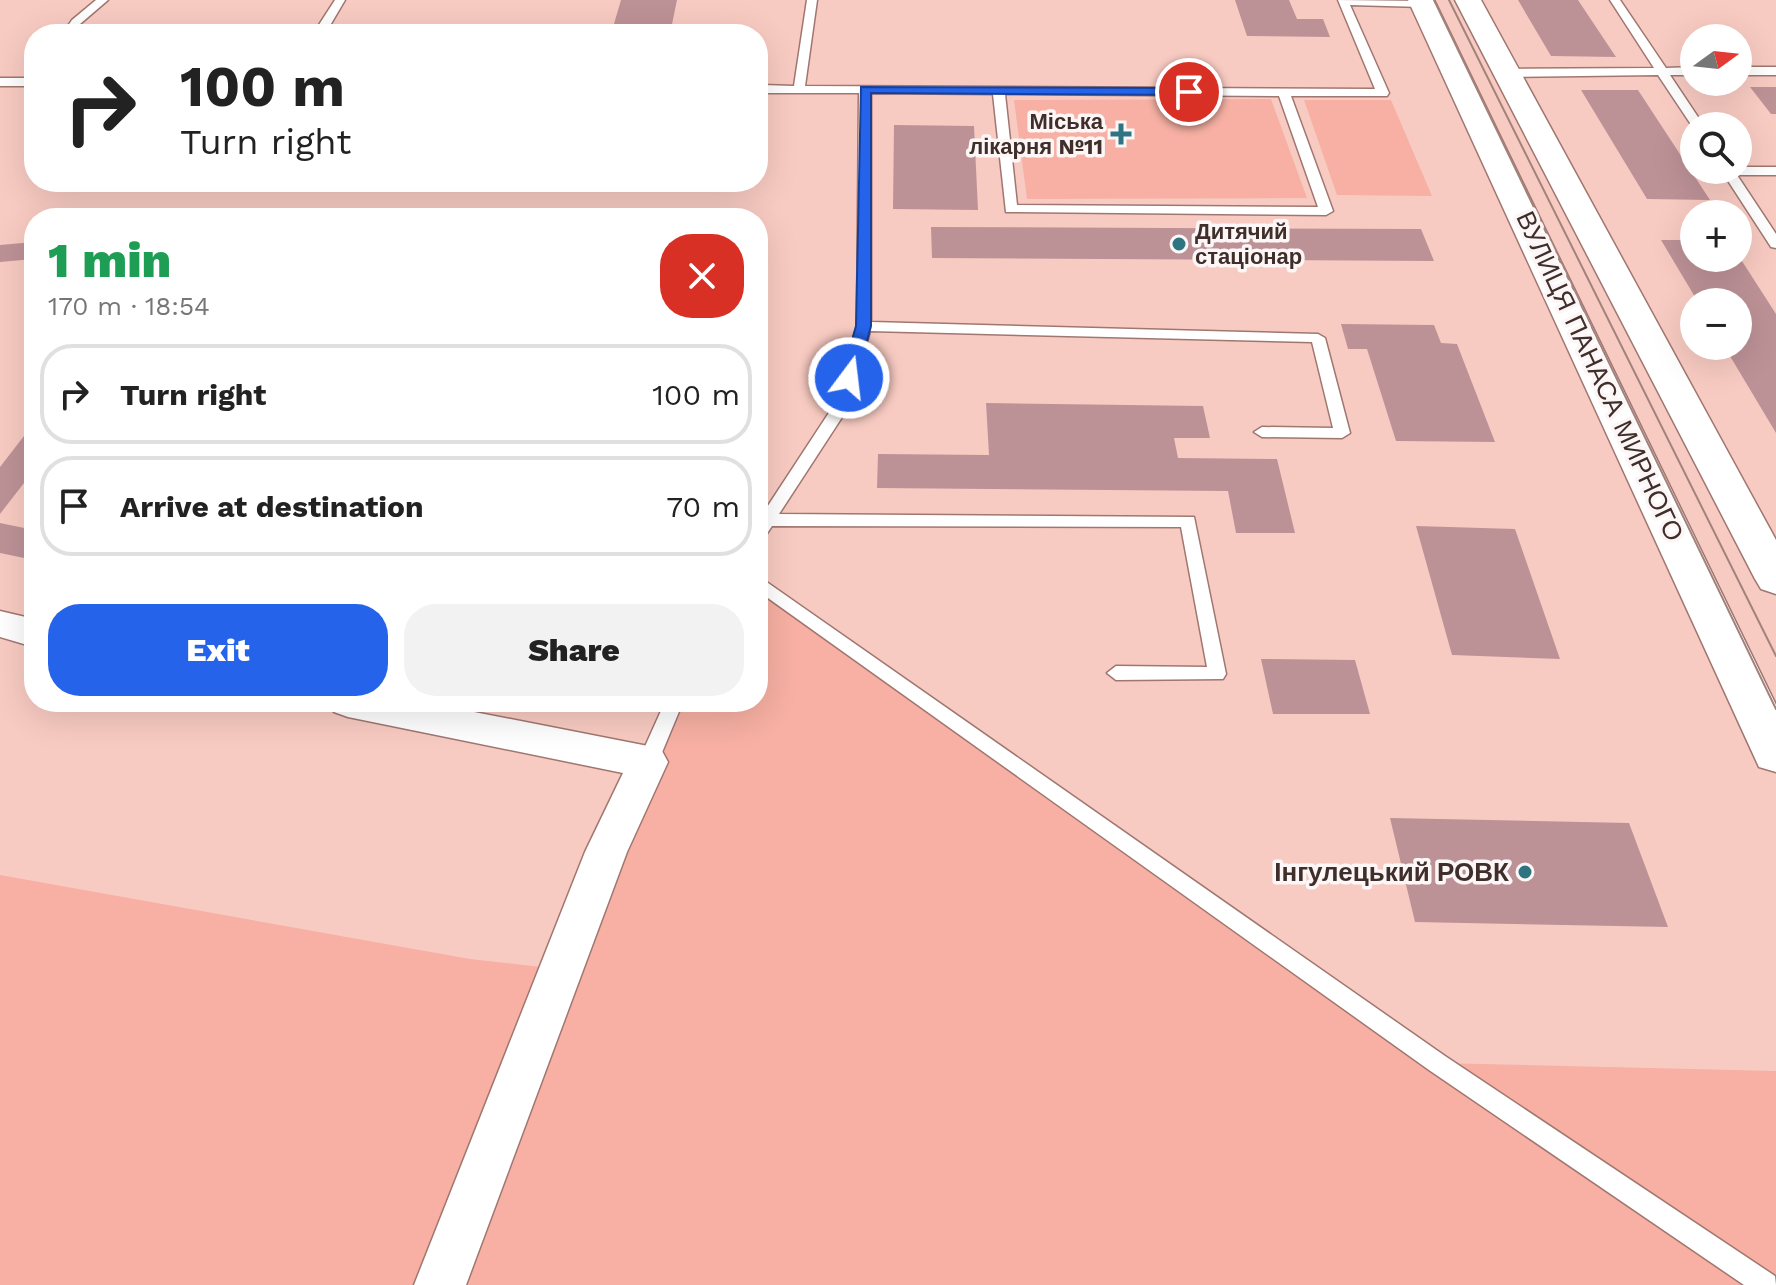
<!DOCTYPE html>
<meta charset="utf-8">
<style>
body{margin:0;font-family:"Work Sans",sans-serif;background:#f2f2f2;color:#222;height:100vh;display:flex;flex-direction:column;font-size:30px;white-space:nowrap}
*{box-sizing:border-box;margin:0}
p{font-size:26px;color:#767676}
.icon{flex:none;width:44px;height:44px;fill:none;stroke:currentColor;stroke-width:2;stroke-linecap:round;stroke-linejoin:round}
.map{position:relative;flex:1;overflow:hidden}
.drawer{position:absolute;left:24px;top:208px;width:744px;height:504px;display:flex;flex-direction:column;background:#fff;border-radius:32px;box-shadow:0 8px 32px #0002}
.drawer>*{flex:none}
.banner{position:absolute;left:24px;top:24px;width:744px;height:168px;border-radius:32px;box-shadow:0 8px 32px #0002;background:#fff;color:#222;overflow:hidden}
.needle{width:52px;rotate:75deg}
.buttons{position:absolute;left:1680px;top:24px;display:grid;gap:16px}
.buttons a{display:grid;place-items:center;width:72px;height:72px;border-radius:50%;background:#fff;box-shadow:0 8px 32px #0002;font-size:40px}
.pin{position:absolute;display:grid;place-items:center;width:68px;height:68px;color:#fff;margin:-34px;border:4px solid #fff;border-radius:50%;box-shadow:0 2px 8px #0007}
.me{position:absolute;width:88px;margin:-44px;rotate:15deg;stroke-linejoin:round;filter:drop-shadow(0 0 6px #0008)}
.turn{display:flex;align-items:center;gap:28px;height:168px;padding:0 24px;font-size:36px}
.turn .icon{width:104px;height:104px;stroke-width:2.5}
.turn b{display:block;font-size:56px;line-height:68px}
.round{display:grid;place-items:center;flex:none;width:84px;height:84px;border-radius:32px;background:#f2f2f2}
.headline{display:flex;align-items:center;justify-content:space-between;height:136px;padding:0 24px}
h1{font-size:48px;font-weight:800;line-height:60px;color:#1e9e55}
.cta{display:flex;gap:16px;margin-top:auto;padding:16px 24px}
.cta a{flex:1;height:92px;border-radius:32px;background:#2563eb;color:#fff;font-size:32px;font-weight:800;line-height:92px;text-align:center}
.cta a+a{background:#f2f2f2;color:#222}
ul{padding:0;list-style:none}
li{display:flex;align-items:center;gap:24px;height:100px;margin:0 16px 12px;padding:0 8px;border:4px solid #e0e0e0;border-radius:32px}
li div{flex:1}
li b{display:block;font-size:30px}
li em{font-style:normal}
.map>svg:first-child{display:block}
.green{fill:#f7b0a3}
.building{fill:#bd9297}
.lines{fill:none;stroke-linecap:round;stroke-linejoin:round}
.lane-casing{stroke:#a07770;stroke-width:3}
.street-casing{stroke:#a07770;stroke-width:3}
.secondary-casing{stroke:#a07770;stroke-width:3}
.lane{fill:#fff;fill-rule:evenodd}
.street{fill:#fff;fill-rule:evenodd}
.secondary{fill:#fff;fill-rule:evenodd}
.tram{stroke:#a2827b;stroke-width:2}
.route{fill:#2563eb;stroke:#184099;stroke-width:2}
.poi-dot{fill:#2e7581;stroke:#fcf7f6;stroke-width:3}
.labels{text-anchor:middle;stroke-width:7;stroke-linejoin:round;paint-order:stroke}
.far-poi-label{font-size:22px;font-weight:bold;fill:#402e2b;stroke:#fcf7f6;text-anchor:end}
.street-label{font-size:26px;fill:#402e2b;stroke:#fcf7f6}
.poi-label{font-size:26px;font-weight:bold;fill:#402e2b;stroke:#fcf7f6;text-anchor:end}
</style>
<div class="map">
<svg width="1776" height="1285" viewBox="0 0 1776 1285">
<rect width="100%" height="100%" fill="#f8cbc2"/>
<!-- green -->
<path class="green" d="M1271,99l36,99 -280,1 -13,-99z
M1304,100h87l41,96 -95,-1z
M758,582l679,481 339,8v214h-1776v-410l470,84 90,10 114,-267h84z"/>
<!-- building -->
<path class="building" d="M621,0h56l-7,34h-59z
M1235,0h54l8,19h26l7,18 -83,-1z
M1518,0h60l38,57 -65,-1z
M1750,87h26v27h-5z
M1581,90h57l72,110 -63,-1z
M894,125l80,1 4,84 -85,-1z
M931,227l490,2 13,32 -502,-3z
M1661,240h33v18h46l36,56v119l-52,-87h14v-44h-40z
M34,242v17l-34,3v-17z
M1341,324l93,1 7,18 16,1 38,98 -99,-1 -29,-92h-19z
M986,403l217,3 7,32h-36l4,20 99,1 18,74h-59l-8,-42 -351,-3 1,-34 111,1z
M24,436l10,1v33l-34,44v-47z
M0,523l34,7v30l-34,-7z
M1416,526l99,3 45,130 -108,-4z
M1261,659l94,1 15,54h-97z
M1390,818l239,5 39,104 -253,-5z"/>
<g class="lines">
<defs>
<path id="lane" d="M96,0h12l-28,24 -6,10h-12l10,-14z
M335,0h10l-20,34h-12z
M807,0h10l-12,86 570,3 -37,-89 85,1 6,3 -6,3 -73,-2 39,88 -2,3h-96l42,115 -7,4 -320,-3 -13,-118 -122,-1v229l447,12 7,4 25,95 -8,5 -80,-1 -8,-5 8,-5 71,1 -21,-86 -442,-11 -20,74 -71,109 415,3 32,157 -3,5 -107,1 -9,-7 9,-7 91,1 -26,-140 -409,-1 -8,12 -6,2v-19l76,-116 23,-79 2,-233h-101v-8l36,1zM1005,94l274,2 39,111 -301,-2z
M1610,0h10l46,68 28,-1v8h-24l34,51h-10v3l-36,-54 -153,2 -6,-4 6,-4 149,-1z
M1738,67h38v8h-38z
M0,78h34v8h-34z
M1738,167h38v8h-39l39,59v14l-5,-1 -50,-77h17z
M758,576l687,480 330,220 1,9h-32l-315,-215 -671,-479z
M665,702h18l-25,60 -3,5h-14l-3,-5z"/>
<path id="street" d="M0,611l34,8v28l-34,-10z
M328,702h95l225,44 14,5 6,11 -41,90 -161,433h-52l171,-433 38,-79 -275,-56 -14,-5z"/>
<path id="secondary" d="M1408,0h26l342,705v67l-17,-5 -6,-13z
M1455,0h26l295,540v54l-15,-5 -6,-10z"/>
</defs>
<!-- lane casing -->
<use href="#lane" class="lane-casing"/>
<!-- street casing -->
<use href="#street" class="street-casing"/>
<!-- secondary casing -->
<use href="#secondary" class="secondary-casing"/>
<!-- lane -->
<use href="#lane" class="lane"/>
<!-- street -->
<use href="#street" class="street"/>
<!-- secondary -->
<use href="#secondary" class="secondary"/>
<!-- tram -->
<path class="tram" d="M1434,0l342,709
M1449,0l327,656"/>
</g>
<!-- route -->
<path class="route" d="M861,87l328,1 6,4 -6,3 -318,-2v233l-14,52 -8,5 -8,-5 15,-52z"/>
<!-- markers -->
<g class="poi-dot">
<path d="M1117 122h8v8h8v8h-8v8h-8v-8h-8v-8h8z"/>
<circle cx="1179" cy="244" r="8"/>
<circle cx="1525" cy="872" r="8"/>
</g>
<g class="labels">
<!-- far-poi labels -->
<g class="far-poi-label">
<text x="1103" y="129">Міська<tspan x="1103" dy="25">лікарня №11</tspan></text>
<text x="1195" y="239" text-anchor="start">Дитячий<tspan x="1195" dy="25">стаціонар</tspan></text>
</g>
<!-- street labels -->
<g class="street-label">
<text transform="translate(1600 376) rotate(65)" y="9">ВУЛИЦЯ ПАНАСА МИРНОГО</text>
</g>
<!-- poi labels -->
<g class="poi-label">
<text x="1509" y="881">Інгулецький РОВК</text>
</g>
</g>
</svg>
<div class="buttons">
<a><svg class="needle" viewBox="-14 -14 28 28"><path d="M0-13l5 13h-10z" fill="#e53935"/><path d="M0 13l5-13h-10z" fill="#767676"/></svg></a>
<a><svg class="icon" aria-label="search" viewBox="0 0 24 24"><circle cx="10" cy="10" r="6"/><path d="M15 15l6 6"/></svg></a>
<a>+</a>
<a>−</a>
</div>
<div class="pin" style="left:1189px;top:92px;background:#d93025"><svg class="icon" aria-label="arrive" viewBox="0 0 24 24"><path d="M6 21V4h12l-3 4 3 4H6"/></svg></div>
<svg class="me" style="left:849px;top:378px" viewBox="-20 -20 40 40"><circle r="17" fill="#2563eb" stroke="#fff" stroke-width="3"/><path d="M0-11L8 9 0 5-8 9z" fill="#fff"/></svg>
<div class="banner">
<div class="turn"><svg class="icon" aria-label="right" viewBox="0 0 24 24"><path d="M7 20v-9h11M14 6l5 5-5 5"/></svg><div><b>100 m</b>Turn right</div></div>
</div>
<section class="drawer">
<div class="headline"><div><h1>1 min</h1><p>170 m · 18:54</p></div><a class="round" style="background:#d93025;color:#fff"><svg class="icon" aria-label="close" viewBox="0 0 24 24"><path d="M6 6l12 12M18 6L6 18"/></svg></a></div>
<ul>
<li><svg class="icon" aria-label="right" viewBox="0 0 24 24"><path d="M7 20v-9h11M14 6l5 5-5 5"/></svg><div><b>Turn right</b></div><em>100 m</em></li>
<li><svg class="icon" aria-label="arrive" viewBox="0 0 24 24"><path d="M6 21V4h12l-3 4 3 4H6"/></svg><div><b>Arrive at destination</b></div><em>70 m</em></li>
</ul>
<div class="cta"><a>Exit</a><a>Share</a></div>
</section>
</div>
